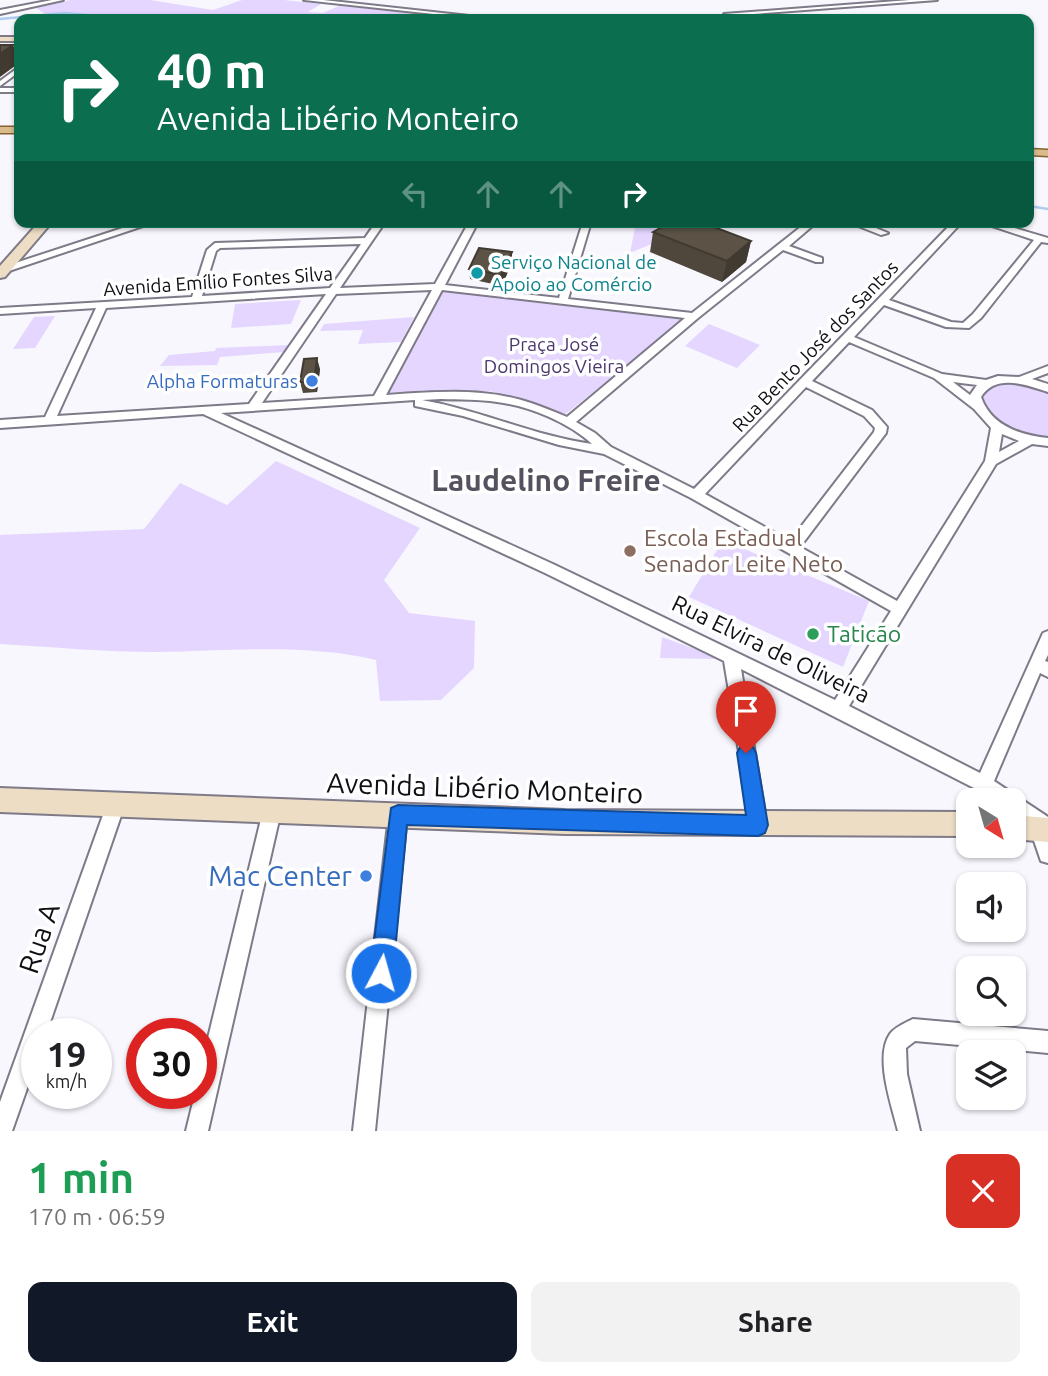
<!DOCTYPE html>
<meta charset="utf-8">
<style>
body{margin:0;font-family:Ubuntu,sans-serif;background:#f2f2f2;color:#202124;height:100vh;display:flex;flex-direction:column;font-size:26px;white-space:nowrap}
*{box-sizing:border-box;margin:0}
p{font-size:23px;color:#757577}
.icon{flex:none;width:38px;height:38px;fill:none;stroke:currentColor;stroke-width:2;stroke-linecap:round;stroke-linejoin:round}
.map{position:relative;height:1131px;overflow:hidden}
.sheet{display:flex;flex-direction:column;background:#fff;flex:1}
.sheet>*{flex:none}
.top-card{position:absolute;left:14px;top:14px;width:1020px;height:214px;border-radius:14px;box-shadow:0 2px 5px #0004;background:#0b6e4f;color:#fff;overflow:hidden}
.needle{width:46px;rotate:143deg}
.buttons{position:absolute;left:956px;top:788px;display:grid;gap:14px}
.buttons a{display:grid;place-items:center;width:70px;height:70px;border-radius:14px;background:#fff;box-shadow:0 2px 5px #0004;font-size:35px}
.speed{position:absolute;left:21px;top:1018px;display:flex;gap:14px;font-size:35px;font-weight:700;text-align:center}
.speed>*{display:grid;place-content:center;width:91px;height:91px;border-radius:50%;background:#fff;box-shadow:0 2px 5px #0004;line-height:1}
.speed small{font-size:18px;font-weight:400}
.speed .limit{border:10px solid #d22;background:#fff;color:#111}
.pin{position:absolute;display:grid;place-items:center;width:60px;height:60px;color:#fff;margin:-72px -30px;border-radius:50% 50% 50% 0;rotate:-45deg;box-shadow:0 0 7px #0007}
.pin .icon{rotate:45deg}
.me{position:absolute;width:77px;margin:-38px;rotate:6deg;stroke-linejoin:round;filter:drop-shadow(0 0 5px #0008)}
.turn{display:flex;align-items:center;gap:24px;height:147px;padding:0 28px;font-size:32px}
.turn .icon{width:91px;height:91px;stroke-width:2.5}
.turn b{display:block;font-size:49px;line-height:60px}
.lanes{display:flex;align-items:center;height:66px;padding:0 28px;background:#0003;justify-content:center;gap:35px;direction:ltr}
.lanes .off{opacity:.35}
.round{display:grid;place-items:center;flex:none;width:74px;height:74px;border-radius:14px;background:#f2f2f2}
.summary{display:flex;align-items:center;justify-content:space-between;height:119px;padding:0 28px}
h1{font-size:42px;font-weight:700;line-height:52px;color:#1e9e55}
.cta{display:flex;gap:14px;margin-top:auto;padding:14px 28px}
.cta a{flex:1;height:80px;border-radius:14px;background:#111827;color:#fff;font-size:28px;font-weight:700;line-height:80px;text-align:center}
.cta a+a{background:#f2f2f2;color:#202124}
.map>svg:first-child{display:block}
.green{fill:#e4d6ff}
.lines{fill:none;stroke-linecap:round;stroke-linejoin:round}
.stream{stroke:#aecdf1;stroke-width:2.5}
.street-casing{stroke:#7e7a88;stroke-width:4}
.secondary-casing{stroke:#7e7a88;stroke-width:4}
.primary-casing{stroke:#846230;stroke-width:3}
.street{fill:#fff;fill-rule:evenodd}
.secondary{fill:#edddc5;fill-rule:evenodd}
.primary{fill:#dabc8c;fill-rule:evenodd}
.wall{fill:#4f473c}
.shaded-wall{fill:#403a31}
.building{fill:#5c5346;stroke:#403a31;stroke-width:2}
.route{fill:#1a73e8;stroke:#114b97;stroke-width:2}
.culture-dot{fill:#0f9aa8;stroke:#fff;stroke-width:2.5}
.shop-dot{fill:#3f7fe0;stroke:#fff;stroke-width:2.5}
.education-dot{fill:#8d6e63;stroke:#fff;stroke-width:2.5}
.leisure-dot{fill:#2e9e5b;stroke:#fff;stroke-width:2.5}
.labels{text-anchor:middle;stroke-width:7;stroke-linejoin:round;paint-order:stroke}
.far-culture-label{font-size:19px;fill:#0d838f;stroke:#fff;text-anchor:start}
.far-street-label{font-size:19px;fill:#110f15;stroke:#fff}
.far-park-label{font-size:19px;fill:#4c376d;stroke:#fff}
.far-shop-label{font-size:19px;fill:#366cbe;stroke:#fff;text-anchor:end}
.education-label{font-size:23px;fill:#785e54;stroke:#fff;text-anchor:start}
.leisure-label{font-size:23px;fill:#27864d;stroke:#fff;text-anchor:start}
.street-label{font-size:23px;fill:#110f15;stroke:#fff}
.near-street-label{font-size:28px;fill:#110f15;stroke:#fff}
.near-shop-label{font-size:28px;fill:#366cbe;stroke:#fff;text-anchor:end}
.district-label{font-size:30px;font-weight:bold;fill:#56515f;stroke:#fff}
</style>
<div class="map">
<svg width="1048" height="1131" viewBox="0 0 1048 1131">
<rect width="100%" height="100%" fill="#f9f7fe"/>
<!-- green -->
<path class="green" d="M70,0h80l63,10 29,-10h42l37,4 -13,8 15,1 16,-7 138,13h-424l-17,-11z
M636,222h68l-74,31z
M442,290l243,29 -123,98 -31,-15 -42,-11 -106,9z
M301,300l-10,24 -60,4 4,-24z
M55,316l-20,32 -22,1 21,-32z
M414,317l-13,25 -43,2 5,-14 -43,1 4,-7z
M709,324l51,21 -23,23 -52,-22z
M288,345l-4,7 -64,5 -3,8 -57,1 9,-11 46,-4 1,-3z
M1013,383l35,9v45c-26,1 -60,-12 -66,-40 8,-12 17,-13 31,-14z
M276,461l144,67 -36,52 25,33 66,8 -1,47 -33,32 -61,1 -4,-41c-71,-17 -148,-9 -220,-8 -52,0 -104,-5 -156,-8v-109l144,-6 36,-46 47,22z
M723,540l146,61 -26,66 -154,-70z
M662,637l55,20 -4,2 -53,-1z"/>
<g class="lines">
<!-- stream -->
<path class="stream" d="M0,19l65,-6 66,6
M1029,206l19,3"/>
<defs>
<path id="street" d="M52,0h11l-63,14v-4z
M304,0h19l174,19h-17z
M910,0h27l-210,16 -3,-2z
M19,67v5l-19,14v-5z
M0,88h19v4h-19z
M141,222h14l-155,52v-6z
M376,222h9l-45,66 95,-4 34,-62h9l-33,63 114,13 24,-76h8l-23,77 124,14 115,-91h10l-28,24 33,12v4h-6l-33,-12 -85,68 -122,104 19,11 16,14 83,42 259,-267h9l-73,78 62,22 12,1 10,-9 61,-74 -54,-18h14l54,16v5l-7,-1 -60,76 -12,10 -23,-1 -62,-22 -30,32 88,37 44,6 12,-4 21,1 29,-11v7l-16,6 16,5v8c-22,-7 -52,-19 -67,5 10,29 39,38 67,41v8l-16,-2 -36,20 -147,242 131,67 63,-140 5,-2v24l-3,6 3,1v15l-8,-4 -46,108 54,36v46l-7,-2 -11,-32 1,-3 -18,-12v-14h-21l-5,-3 -1,3h-18l6,-12 -233,-119 26,156 -3,6 -6,3 -6,-3 -28,-170 -179,-88 -342,-159 -203,14v-8l45,-3 51,-109 -96,6v-6l192,-11 15,-47 8,-7 150,-5zM361,244l-31,44 -128,8 14,-45 4,-3zM432,290l-58,106 -112,7 74,-109zM442,290l243,28 -118,99c-12,-5 -24,-10 -36,-14 -46,-16 -97,-11 -145,-8zM326,294l-77,110 -192,12 49,-108zM849,342l85,36 40,31 17,19 -6,33 -88,140 -97,-54 86,-114 1,-6 -15,-17 -60,-29zM953,382l24,3 -7,10zM806,387l58,29 11,12 -1,4 -84,109 -85,-47zM441,399c18,1 37,0 56,3 32,4 71,20 95,42 -58,-8 -112,-34 -170,-44zM415,400v6l48,10 96,29 45,9 87,44 200,113 -56,89 -280,-135 -334,-152zM1002,434l17,7 -20,11z
M848,222h13l27,11 -7,2z
M116,795l6,3 3,6 -79,230h-9v26l-25,71h-12v-29l107,-298 3,-6z
M272,802l6,3 3,6 -73,320h-22l9,-37h6v-27l62,-256 3,-6z
M398,806l6,3 3,6 -32,316h-22l36,-316 3,-6z
M913,1019l135,12v22l-133,-12 -9,7 1,26 13,57h-22c-6,-25 -24,-74 -8,-97 5,-7 15,-11 23,-15z"/>
<path id="secondary" d="M0,37h19v4h-19z
M39,222h13l-47,55 -5,1v-12z
M0,788l565,22 403,2v24l-403,-2 -565,-22z
M1013,815l35,3v24l-35,-3z"/>
<path id="primary" d="M0,127h19v6h-19z
M1029,149l19,1v6l-19,-1z"/>
</defs>
<!-- street casing -->
<use href="#street" class="street-casing"/>
<!-- secondary casing -->
<use href="#secondary" class="secondary-casing"/>
<!-- primary casing -->
<use href="#primary" class="primary-casing"/>
<!-- street -->
<use href="#street" class="street"/>
<!-- secondary -->
<use href="#secondary" class="secondary"/>
<!-- primary -->
<use href="#primary" class="primary"/>
</g>
<!-- wall -->
<path class="wall" d="M653,232l98,9 -5,21 -24,20 -72,-30z
M512,262l-10,24 -32,-7 -1,-10z
M320,369l-3,23 -14,1 -3,-11z"/>
<!-- shaded-wall -->
<path class="shaded-wall" d="M13,45l6,13v5l-19,14v-23z
M751,241l-5,21 -24,20 5,-21z
M512,252v10l-10,24 -1,-11z
M317,358l3,11 -3,23 -3,-10z"/>
<!-- building -->
<path class="building" d="M0,45h13l-13,9z
M671,222h30l50,19 -24,20 -74,-29z
M479,248l33,4 -11,23 -32,-6z
M317,358l-3,24h-14l4,-23z"/>
<!-- route -->
<path class="route" d="M746,744l7,3 3,6 12,72 -3,8 -7,3 -351,-11 -14,148 -4,8 -8,4 -8,-4 -3,-8 21,-165 7,-3 348,10 -9,-62 3,-6z"/>
<!-- markers -->
<circle class="culture-dot" cx="477" cy="273" r="7"/>
<g class="shop-dot">
<circle cx="312" cy="381" r="7"/>
<circle cx="366" cy="876" r="7"/>
</g>
<circle class="education-dot" cx="630" cy="551" r="7"/>
<circle class="leisure-dot" cx="813" cy="634" r="7"/>
<g class="labels">
<!-- far-culture labels -->
<g class="far-culture-label">
<text x="491" y="269">Serviço Nacional de<tspan x="491" dy="22">Apoio ao Comércio</tspan></text>
</g>
<!-- far-street labels -->
<g class="far-street-label">
<text transform="translate(218 281) rotate(-4)" y="7">Avenida Emílio Fontes Silva</text>
<text transform="translate(815 346) rotate(-46)" y="7">Rua Bento José dos Santos</text>
</g>
<!-- far-park labels -->
<g class="far-park-label">
<text x="554" y="351">Praça José<tspan x="554" dy="22">Domingos Vieira</tspan></text>
</g>
<!-- far-shop labels -->
<g class="far-shop-label">
<text x="298" y="388">Alpha Formaturas</text>
</g>
<!-- education labels -->
<g class="education-label">
<text x="644" y="546">Escola Estadual<tspan x="644" dy="26">Senador Leite Neto</tspan></text>
</g>
<!-- leisure labels -->
<g class="leisure-label">
<text x="827" y="642">Taticão</text>
</g>
<!-- street labels -->
<g class="street-label">
<text transform="translate(771 649) rotate(26)" y="8">Rua Elvira de Oliveira</text>
</g>
<!-- near-street labels -->
<g class="near-street-label">
<text transform="translate(485 788) rotate(2)" y="10">Avenida Libério Monteiro</text>
<text transform="translate(39 938) rotate(-71)" y="10">Rua A</text>
</g>
<!-- near-shop labels -->
<g class="near-shop-label">
<text x="352" y="886">Mac Center</text>
</g>
<!-- district labels -->
<g class="district-label">
<text x="546" y="491">Laudelino Freire</text>
</g>
</g>
</svg>
<div class="buttons">
<a><svg class="needle" viewBox="-14 -14 28 28"><path d="M0-13l5 13h-10z" fill="#e53935"/><path d="M0 13l5-13h-10z" fill="#757577"/></svg></a>
<a><svg class="icon" aria-label="sound" viewBox="0 0 24 24"><path d="M4 9h4l5-4v14l-5-4H4zM17 9q2 3 0 6"/></svg></a>
<a><svg class="icon" aria-label="search" viewBox="0 0 24 24"><circle cx="10" cy="10" r="6"/><path d="M15 15l6 6"/></svg></a>
<a><svg class="icon" aria-label="layers" viewBox="0 0 24 24"><path d="M12 4l9 5-9 5-9-5zM3 14l9 5 9-5"/></svg></a>
</div>
<div class="speed"><div>19<small>km/h</small></div><div class="limit">30</div></div>
<div class="pin" style="left:746px;top:753px;background:#d93025"><svg class="icon" aria-label="arrive" viewBox="0 0 24 24"><path d="M6 21V4h12l-3 4 3 4H6"/></svg></div>
<svg class="me" style="left:381px;top:973px" viewBox="-20 -20 40 40"><circle r="17" fill="#1a73e8" stroke="#fff" stroke-width="3"/><path d="M0-11L8 9 0 5-8 9z" fill="#fff"/></svg>
<div class="top-card">
<div class="turn"><svg class="icon" aria-label="right" viewBox="0 0 24 24"><path d="M7 20v-9h11M14 6l5 5-5 5"/></svg><div><b>40 m</b>Avenida Libério Monteiro</div></div>
<div class="lanes"><svg class="icon off" aria-label="left" viewBox="0 0 24 24"><path d="M17 20v-9H6M10 6l-5 5 5 5"/></svg><svg class="icon off" aria-label="ahead" viewBox="0 0 24 24"><path d="M12 20V5M6 11l6-6 6 6"/></svg><svg class="icon off" aria-label="ahead" viewBox="0 0 24 24"><path d="M12 20V5M6 11l6-6 6 6"/></svg><svg class="icon" aria-label="right" viewBox="0 0 24 24"><path d="M7 20v-9h11M14 6l5 5-5 5"/></svg></div>
</div>
</div>
<section class="sheet">
<div class="summary"><div><h1>1 min</h1><p>170 m · 06:59</p></div><a class="round" style="background:#d93025;color:#fff"><svg class="icon" aria-label="close" viewBox="0 0 24 24"><path d="M6 6l12 12M18 6L6 18"/></svg></a></div>
<div class="cta"><a>Exit</a><a>Share</a></div>
</section>
